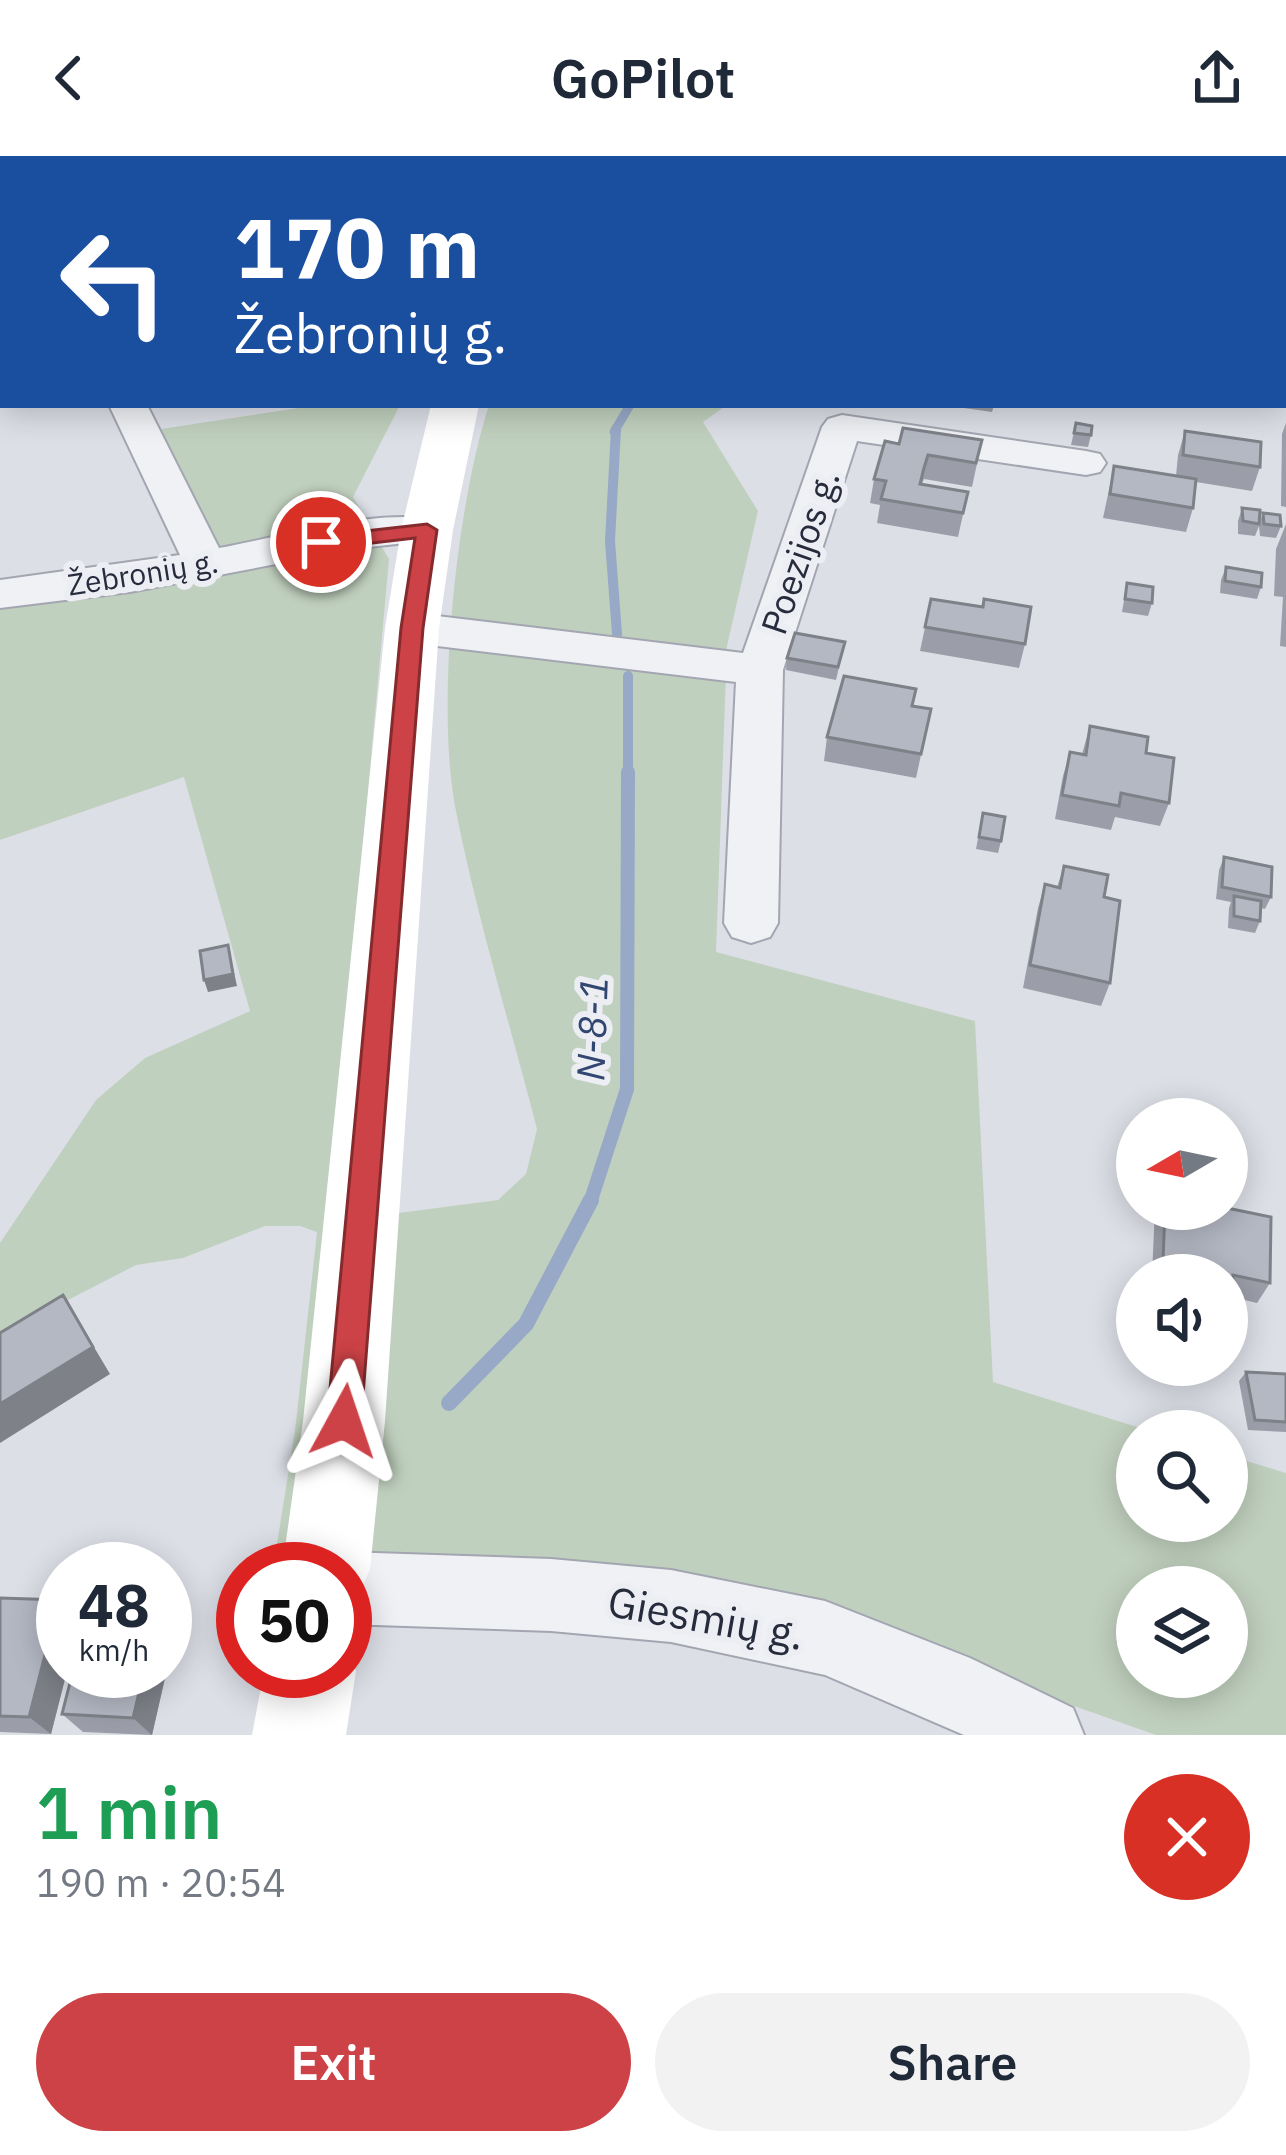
<!DOCTYPE html>
<meta charset="utf-8">
<style>
body{margin:0;font-family:"IBM Plex Sans",sans-serif;background:#f2f2f3;color:#1f2937;height:100vh;display:flex;flex-direction:column;font-size:45px;white-space:nowrap}
*{box-sizing:border-box;margin:0}
p{font-size:39px;color:#747a83}
.icon{flex:none;width:66px;height:66px;fill:none;stroke:currentColor;stroke-width:2;stroke-linecap:round;stroke-linejoin:round}
.map{position:relative;height:1579px;overflow:hidden}
.details{display:flex;flex-direction:column;background:#fff;flex:1}
.details>*{flex:none}
.banner{position:absolute;left:0px;top:0px;width:1287px;height:252px;box-shadow:0 6px 30px #0003;background:#1a4fa0;color:#fff;overflow:hidden}
.needle{width:78px;rotate:261deg}
.controls{position:absolute;left:1116px;top:942px;display:grid;gap:24px}
.controls a{display:grid;place-items:center;width:132px;height:132px;border-radius:50%;background:#fff;box-shadow:0 6px 30px #0003;font-size:60px}
.speed{position:absolute;left:36px;top:1386px;display:flex;gap:24px;font-size:60px;font-weight:700;text-align:center}
.speed>*{display:grid;place-content:center;width:156px;height:156px;border-radius:50%;background:#fff;box-shadow:0 6px 30px #0003;line-height:1}
.speed small{font-size:30px;font-weight:400}
.speed .limit{border:18px solid #d22;background:#fff;color:#111}
.pin{position:absolute;display:grid;place-items:center;width:102px;height:102px;color:#fff;margin:-51px;border:6px solid #fff;border-radius:50%;box-shadow:0 3px 12px #0007}
.me{position:absolute;width:132px;margin:-66px;rotate:5deg;stroke-linejoin:round;filter:drop-shadow(0 0 9px #0008)}
.turn{display:flex;align-items:center;gap:42px;height:252px;padding:0 36px;font-size:54px}
.turn .icon{width:156px;height:156px;stroke-width:2.5}
.turn b{display:block;font-size:84px;line-height:102px}
.round{display:grid;place-items:center;flex:none;width:126px;height:126px;border-radius:63px;background:#f2f2f3}
.headline{display:flex;align-items:center;justify-content:space-between;height:204px;padding:0 36px}
h1{font-size:72px;font-weight:600;line-height:90px;color:#1e9e55}
.action{display:flex;gap:24px;margin-top:auto;padding:24px 36px}
.action a{flex:1;height:138px;border-radius:72px;background:#cc4246;color:#fff;font-size:48px;font-weight:600;line-height:138px;text-align:center}
.action a+a{background:#f2f2f3;color:#1f2937}
header{display:flex;justify-content:space-between;align-items:center;height:156px;padding:0 36px;background:#fff;font-size:54px;font-weight:600}
.map>svg:first-child{display:block}
.green{fill:#c0d0be;fill-rule:evenodd}
.lines{fill:none;stroke-linecap:round;stroke-linejoin:round}
.stream-far3{stroke:#98a9c7;stroke-width:9}
.stream-far2{stroke:#98a9c7;stroke-width:10}
.stream-far1{stroke:#98a9c7;stroke-width:14}
.stream{stroke:#98a9c7;stroke-width:16}
.street-casing{stroke:#a3a6b1;stroke-width:4}
.street{fill:#eff1f5;fill-rule:evenodd}
.secondary{fill:#fff;fill-rule:evenodd}
.wall{fill:#9b9ea8}
.shaded-wall{fill:#7e8188}
.building{fill:#b4b8c3;stroke:#7e8188;stroke-width:3}
.route{fill:#cc4246;stroke:#852b2e;stroke-width:3}
.labels{text-anchor:middle;stroke-width:12;stroke-linejoin:round;paint-order:stroke}
.far-street-label{font-size:30px;fill:#272c3d;stroke:#eceef4}
.street-label{font-size:36px;fill:#272c3d;stroke:#eceef4}
.water-label{font-size:39px;font-style:italic;fill:#314670;stroke:#eceef4}
.near-street-label{font-size:42px;fill:#272c3d;stroke:#eceef4}
</style>
<header><svg class="icon" aria-label="back" viewBox="0 0 24 24"><path d="M15 5l-7 7 7 7"/></svg>GoPilot<svg class="icon" aria-label="share" viewBox="0 0 24 24"><path d="M12 15V3M7 8l5-5 5 5M5 13v7h14v-7"/></svg></header>
<div class="map">
<svg width="1286" height="1579" viewBox="0 0 1286 1579">
<rect width="100%" height="100%" fill="#dddfe7"/>
<!-- green -->
<path class="green" d="M595,0h546l2,3h-550z
M318,249h82l-47,92 36,62 -57,631 -45,379h-14l22,-138 22,-199 -17,-6h-35l-82,32 -47,7 -136,70v-92l96,-143 49,-42 105,-47 -66,-234 -184,63v-234l179,-48 -57,-123z
M489,249h238l-24,17 55,89 -31,135 -11,306 259,69 18,361 157,49h-13v90h90v-66l59,18v262h-130l-350,-124 -437,-49 22,-348 107,-14 28,-26 11,-45c-27,-105 -60,-211 -81,-318 -21,-104 0,-304 33,-406zM1137,1431h90v90h-90z"/>
<g class="lines">
<!-- stream-far3 -->
<path class="stream-far3" d="M614,276l16,-27"/>
<!-- stream-far2 -->
<path class="stream-far2" d="M616,273l-6,112 7,93
M628,619v-99"/>
<!-- stream-far1 -->
<path class="stream-far1" d="M590,1047l37,-114 1,-317"/>
<!-- stream -->
<path class="stream" d="M449,1247l77,-79 65,-124"/>
<defs>
<path id="street" d="M0,88h3v20h-3z
M109,249h38l72,143c63,-11 162,-42 223,-27l6,9 -6,9 -82,9 -230,44 -130,16v-28l180,-25z
M842,259l244,36 14,3 6,9 -6,9 -14,3 -229,-34 -74,229 -5,253 -8,14 -19,6 -19,-6 -8,-14 12,-241 -324,-39 -16,-5 -6,-10 6,-10 16,-5 331,40 79,-226 6,-8z
M345,1396l206,7 120,11 154,31 145,57 103,50 11,27h-120l-139,-60 -154,-33 -120,-11 -206,-7v-55h-28l2,-7z"/>
</defs>
<!-- street casing -->
<use href="#street" class="street-casing"/>
<!-- street -->
<use href="#street" class="street"/>
<!-- secondary -->
<path class="secondary" d="M431,249h48l-26,125 -14,98 -54,793 -15,148 -13,31 -12,5v-36h-63l21,-148 82,-793 16,-98z
M345,1489l11,26 -10,64h-94l12,-64h81z"/>
</g>
<!-- wall -->
<path class="wall" d="M1201,0h64l-1,3h-61z
M943,249h51l-2,7z
M1076,267l15,12 -3,12 -17,-2z
M1286,267v84l-5,-1 1,-72z
M1185,275l75,36 -8,24 -56,-9 -3,26 -7,24 -83,-14 11,-52 62,10 2,-21z
M982,284l-10,47 -48,-8 -2,5 46,8 -10,45 -81,-14 3,-18 -10,-2 4,-24 25,-35z
M1242,352l17,15 4,-10 18,13 -5,12 -16,-2 -1,-10 -4,10 -17,-2v-13z
M1286,368v123l-6,-1 3,-49 -9,-1 2,-47z
M1226,411l35,20 -4,12 -37,-6 1,-13z
M1127,427l25,20 -4,13 -26,-4z
M931,443l94,45 -6,24 -99,-17z
M845,486l-9,38 -50,-10 1,-12z
M913,550l18,3 -15,69 -92,-17 3,-24z
M1090,570l56,27 23,50 -9,23 -45,-9 -4,13 -56,-11 8,-43 7,-24 12,2z
M983,657l18,28 -3,12 -22,-4z
M1224,701l47,40 -6,12 -4,-1 -1,13 -5,12 -27,-5 1,-20 2,-6 -15,-3 3,-29z
M1064,710l40,31 6,86 -9,23 -78,-18 15,-80 7,-24 12,3z
M1155,1053h72l43,74 -13,20 -29,-7 -1,2v-23h-75z
M1246,1216l40,2v58l-38,-2 -9,-49z
M0,1442l59,2 4,5v66h4l-16,63 -51,-2z
M180,1456l-28,123 -69,-3 -21,-18z"/>
<!-- shaded-wall -->
<path class="shaded-wall" d="M228,789l9,41 -29,6 -4,-12z
M63,1139l47,79 -110,69v-39z
M165,1437l15,19 -28,123 -19,-17 11,-47h21z
M59,1444l4,5v66h4l-16,63 -22,-17z"/>
<!-- building -->
<path class="building" d="M1076,267l16,3 -1,9 -17,-2z
M903,272l79,12 -6,23 -48,-8 -4,13 -4,16 48,8 -5,21 -82,-14 5,-18 -12,-2 11,-38 14,3z
M1185,275l76,11 -1,25 -77,-12z
M1114,310l82,13 -3,29 -83,-14z
M1242,352l18,2 -1,14 -16,-3z
M1263,357l17,2 1,11 -17,-2z
M1226,411l36,6 -1,14 -36,-6z
M1127,427l26,4 -1,16 -27,-4z
M931,443l52,8 1,-8 47,8 -6,37 -100,-17z
M795,477l50,9 -7,25 -51,-9z
M844,520l72,13 -4,17 19,3 -10,45 -94,-17z
M1090,570l58,11 -2,16 28,5 -5,45 -48,-10 -2,13 -57,-11 8,-43 16,3z
M983,657l22,4 -4,24 -22,-4z
M1224,701l48,10 -1,30 -49,-10z
M1064,710l44,9 -4,22 16,4 -10,82 -80,-18 15,-81 15,4z
M1234,740l27,5 -1,20 -26,-5z
M228,789l5,29 -29,6 -4,-29z
M1227,1052l44,9 -1,66 -37,-8v15l-6,-1v-14h-25v-5l-39,-9 2,-52z
M63,1139l30,52 -93,57v-71z
M1246,1216l40,2v48l-31,-2z
M0,1442l59,2 -30,117 -29,-1z
M73,1515h71l-11,47 -71,-4z"/>
<!-- route -->
<path class="route" d="M427,368l10,6 -14,98 -62,793 -5,12 -12,5 -12,-5 -5,-12 74,-793 14,-90 -94,11 -11,-7 11,-6z"/>
<g class="labels">
<!-- far-street labels -->
<g class="far-street-label">
<text transform="translate(143 418) rotate(-9)" y="10">Žebronių g.</text>
</g>
<!-- street labels -->
<g class="street-label">
<text transform="translate(800 396) rotate(-71)" y="13">Poezijos g.</text>
</g>
<!-- water labels -->
<g class="water-label">
<text transform="translate(592 873) rotate(-88)" y="14">N-8-1</text>
</g>
<!-- near-street labels -->
<g class="near-street-label">
<text transform="translate(706 1462) rotate(10)" y="15">Giesmių g.</text>
</g>
</g>
</svg>
<div class="controls">
<a><svg class="needle" viewBox="-14 -14 28 28"><path d="M0-13l5 13h-10z" fill="#e53935"/><path d="M0 13l5-13h-10z" fill="#747a83"/></svg></a>
<a><svg class="icon" aria-label="sound" viewBox="0 0 24 24"><path d="M4 9h4l5-4v14l-5-4H4zM17 9q2 3 0 6"/></svg></a>
<a><svg class="icon" aria-label="search" viewBox="0 0 24 24"><circle cx="10" cy="10" r="6"/><path d="M15 15l6 6"/></svg></a>
<a><svg class="icon" aria-label="layers" viewBox="0 0 24 24"><path d="M12 4l9 5-9 5-9-5zM3 14l9 5 9-5"/></svg></a>
</div>
<div class="speed"><div>48<small>km/h</small></div><div class="limit">50</div></div>
<div class="pin" style="left:321px;top:386px;background:#d93025"><svg class="icon" aria-label="arrive" viewBox="0 0 24 24"><path d="M6 21V4h12l-3 4 3 4H6"/></svg></div>
<svg class="me" style="left:344px;top:1265px" viewBox="-20 -20 40 40"><path d="M0-17L14 15 0 8-14 15z" fill="#cc4246" stroke="#fff" stroke-width="4"/></svg>
<div class="banner">
<div class="turn"><svg class="icon" aria-label="left" viewBox="0 0 24 24"><path d="M17 20v-9H6M10 6l-5 5 5 5"/></svg><div><b>170 m</b>Žebronių g.</div></div>
</div>
</div>
<section class="details">
<div class="headline"><div><h1>1 min</h1><p>190 m · 20:54</p></div><a class="round" style="background:#d93025;color:#fff"><svg class="icon" aria-label="close" viewBox="0 0 24 24"><path d="M6 6l12 12M18 6L6 18"/></svg></a></div>
<div class="action"><a>Exit</a><a>Share</a></div>
</section>
